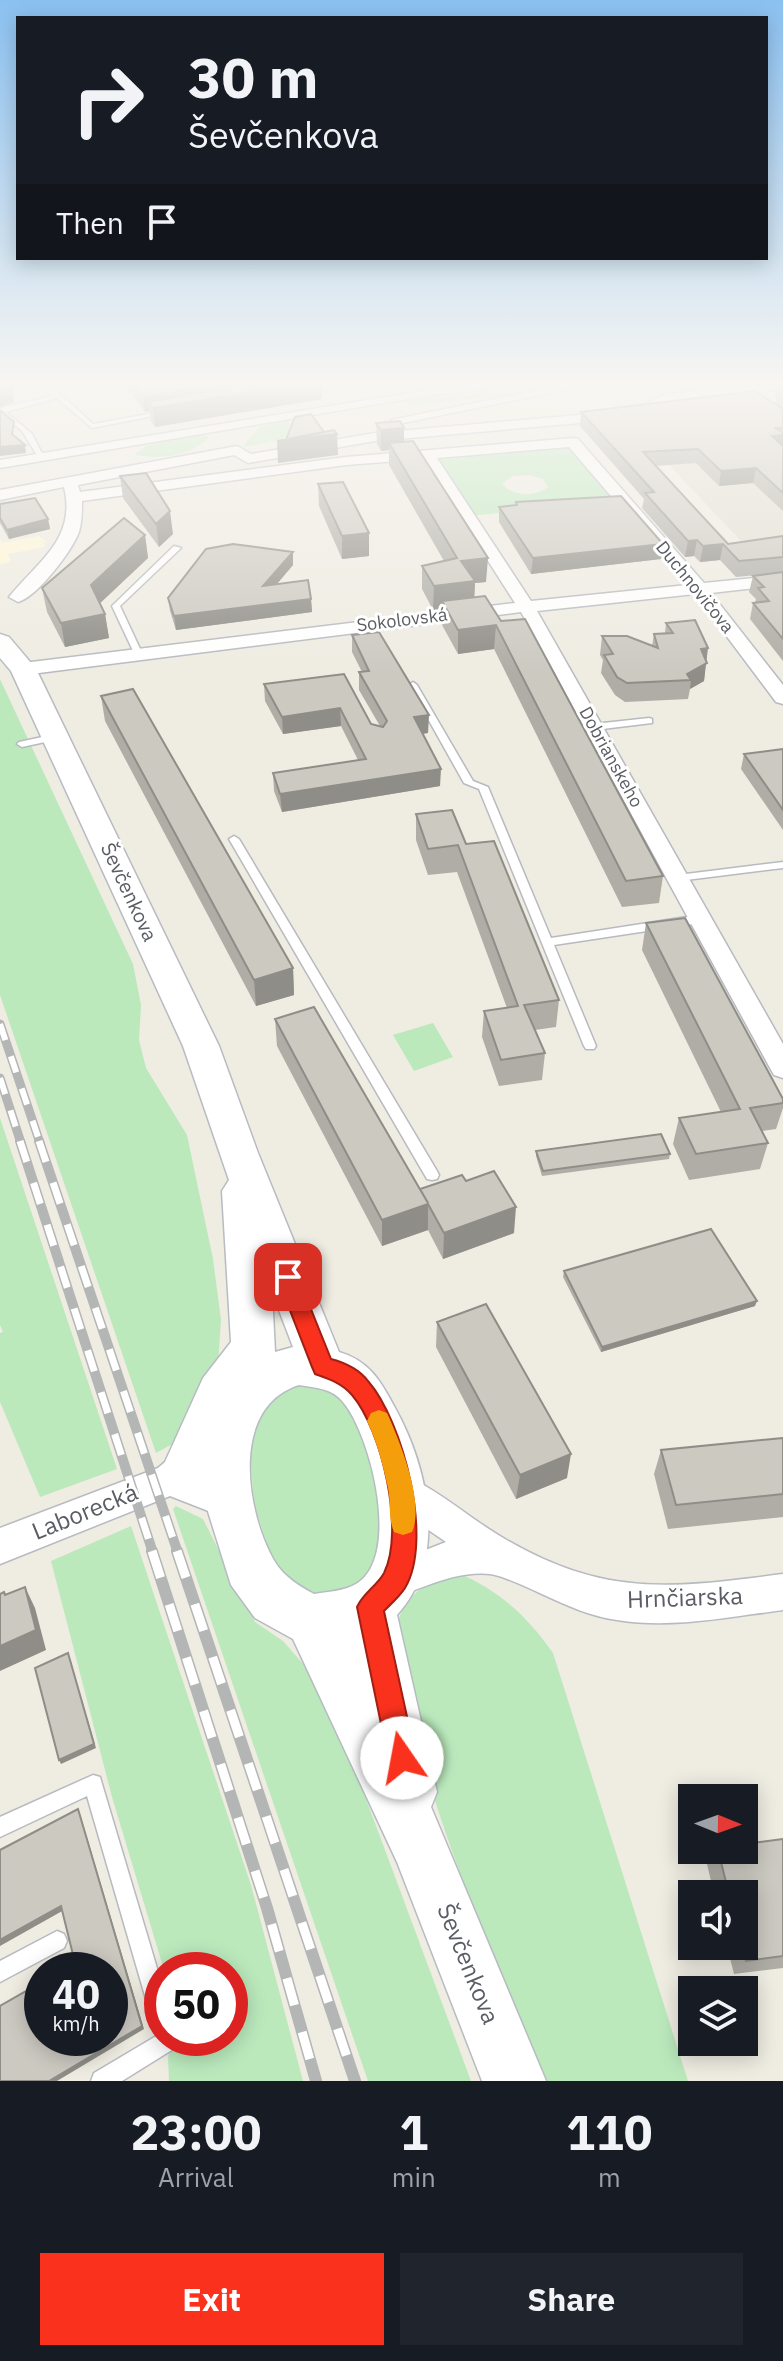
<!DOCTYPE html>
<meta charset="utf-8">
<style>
body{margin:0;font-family:"IBM Plex Sans",sans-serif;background:#20242c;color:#f1f3f6;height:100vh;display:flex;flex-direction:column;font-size:30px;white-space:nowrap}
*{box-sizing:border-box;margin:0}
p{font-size:26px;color:#9ea1a6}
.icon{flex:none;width:44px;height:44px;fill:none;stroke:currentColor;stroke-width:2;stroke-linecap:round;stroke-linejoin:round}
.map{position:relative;height:2081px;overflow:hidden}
.panel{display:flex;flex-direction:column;background:#171b24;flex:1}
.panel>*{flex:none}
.hud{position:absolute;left:16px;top:16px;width:752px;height:244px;border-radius:0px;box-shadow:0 4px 20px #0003;background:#171b24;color:#f1f3f6;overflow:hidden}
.needle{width:52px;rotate:91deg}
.buttons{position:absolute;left:678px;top:1784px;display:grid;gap:16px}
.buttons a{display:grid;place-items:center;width:80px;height:80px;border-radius:0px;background:#171b24;box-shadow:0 4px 20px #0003;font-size:40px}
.speed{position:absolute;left:24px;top:1952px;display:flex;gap:16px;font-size:40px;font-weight:700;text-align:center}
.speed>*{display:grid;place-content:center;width:104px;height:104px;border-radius:50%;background:#171b24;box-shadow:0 4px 20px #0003;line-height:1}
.speed small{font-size:20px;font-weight:400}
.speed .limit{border:12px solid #d22;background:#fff;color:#111}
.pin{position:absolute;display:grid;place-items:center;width:68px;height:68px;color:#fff;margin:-34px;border-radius:16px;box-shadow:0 4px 12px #0006}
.me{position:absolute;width:88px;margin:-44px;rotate:348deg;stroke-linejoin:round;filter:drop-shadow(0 0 6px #0008)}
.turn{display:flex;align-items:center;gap:28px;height:168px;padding:0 40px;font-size:36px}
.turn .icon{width:104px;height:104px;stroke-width:2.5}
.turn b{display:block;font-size:56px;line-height:68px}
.then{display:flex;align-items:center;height:76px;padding:0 40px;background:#0003;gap:16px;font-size:30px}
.eta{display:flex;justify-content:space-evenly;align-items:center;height:136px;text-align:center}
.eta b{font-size:48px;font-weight:800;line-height:56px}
.primary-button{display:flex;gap:16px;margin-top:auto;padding:16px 40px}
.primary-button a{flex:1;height:92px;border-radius:0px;background:#f9311d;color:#fff;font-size:32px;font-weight:800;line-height:92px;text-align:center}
.primary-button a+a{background:#20242c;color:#f1f3f6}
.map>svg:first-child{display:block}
.commercial{fill:#fff6d6}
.education{fill:#e1ded2}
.green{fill:#bbe9bc;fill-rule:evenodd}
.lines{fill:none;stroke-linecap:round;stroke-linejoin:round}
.lane-casing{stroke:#b7bac0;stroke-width:3}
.street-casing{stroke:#b7bac0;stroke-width:3}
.secondary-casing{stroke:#b7bbc2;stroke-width:3}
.lane{fill:#fff;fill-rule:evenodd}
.street{fill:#fff;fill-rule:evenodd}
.secondary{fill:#fff;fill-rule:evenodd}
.rail-far2-casing{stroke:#b4b5b5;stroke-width:9}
.rail-far1-casing{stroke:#b4b5b5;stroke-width:10}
.rail-casing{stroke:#b4b5b5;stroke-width:12}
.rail-far2{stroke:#fff;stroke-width:6;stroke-dasharray:17;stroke-linecap:butt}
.rail-far1{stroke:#fff;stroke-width:7;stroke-dasharray:22;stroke-linecap:butt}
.rail{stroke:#fff;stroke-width:9;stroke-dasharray:28;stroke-linecap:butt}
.wall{fill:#afada6}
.shaded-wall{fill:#8f8d87}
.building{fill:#ccc9c1;stroke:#8f8d87;stroke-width:2}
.route{fill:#f9311d;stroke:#a22013;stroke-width:2}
.slow{fill:#f59e0b}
.labels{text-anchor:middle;stroke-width:6;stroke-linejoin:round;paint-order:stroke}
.far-street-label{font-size:18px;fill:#5a5e64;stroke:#fff}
.street-label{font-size:20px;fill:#5a5e64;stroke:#fff}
.near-street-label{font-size:24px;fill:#5a5e64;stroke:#fff}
</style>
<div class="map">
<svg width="783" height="2081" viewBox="0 0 783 2081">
<rect width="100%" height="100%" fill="#efece2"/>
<!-- commercial -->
<path class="commercial" d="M39,536l8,6 -4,1 2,4 -37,7 3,7 -11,4v-25l2,3z"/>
<!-- education -->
<path class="education" d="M783,453v84l-42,4 -72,-76z"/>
<!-- green -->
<path class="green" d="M525,390l2,3 -118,13 -8,-6z
M286,419l10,11 12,4 -65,13 15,-19z
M199,434l10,3c-22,21 -45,22 -75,18l12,-9z
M573,442l50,59 -154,15 -42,-62zM530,475l13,4 5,8c-14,10 -34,10 -46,-3l10,-8z
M0,679l133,285 8,41 -2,35 7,28 41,67 26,124 8,61 -3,44 -42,78 -20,11 -156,-458z
M433,1023l20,34 -39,14 -21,-36z
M0,1118l117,351 -77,28 -40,-95v-69l3,-1 -3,-7z
M299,1383c11,2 27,3 37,8 43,27 44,121 47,166l-28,35 -41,7 -39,-30 -21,-65 -5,-64 16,-40z
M176,1506l27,13 52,103 28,19 21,24 33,56 134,360h-103l-195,-572z
M131,1526l120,359 52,196h-134l-1,-25 9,-18h53v-68h-66l-52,-173 -61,-236z
M458,1573c42,18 69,43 95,80l135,428h-143c-51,-124 -108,-246 -136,-378 -4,-20 -15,-46 -14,-66 3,-37 29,-57 63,-64z"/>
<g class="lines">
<defs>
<path id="lane" d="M30,383c24,0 46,26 63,41l72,-13 3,2 -76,15 -35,-30 -51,14 26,22 12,23 -3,2 -3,-2 -16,-26 -22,-18v-5l52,-12z
M336,383h13l-44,9 -3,-2z
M174,546l7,2 -61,58 22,47 -7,2 -23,-49z
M413,682l4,3 56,96 15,6 63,151 149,-23 5,4 -5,4 -146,22 42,101 -2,3h-8l-2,-3 -105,-257 -15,-6 -55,-98z
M649,718l3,1v4l-58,7 -5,-3 5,-3z
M56,734l5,3 -2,2 -37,8 -5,-3 2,-2z
M234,836l5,3 198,332 2,4 -2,4 -5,1 -5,-1 -198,-340z
M783,862v6l-105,13 -5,-3 5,-3z
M93,1775l7,2 2,7 60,201v53h16l1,3 -4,7 -53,33h-31l3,-8 64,-38 3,-5 -6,-3 -3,-7 -65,-224 -87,41v-20z
M57,1931l7,3 3,7 -3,7 -64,34v-21z"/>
<path id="street" d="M472,383h46l-7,4 -80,8 -431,73v-8z
M573,383h27l-202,41 -7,-4z
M767,383h16v6l-117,14 -28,15 -263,23 -127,22 -14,-8 -156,30 2,7 266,-35 227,-19 5,1 126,144 79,-8v10l-72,8 72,92v19l-7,-2 -81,-108 -158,17 246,433v34l-9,-3 -4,-7 -249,-456 -498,63 -9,-6 9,-6 492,-60 -92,-144 -77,6 -264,36c0,10 0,21 -3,31 -7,19 -42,65 -61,70l-9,-5c28,-35 68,-58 55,-110l-64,13v-10l237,-44 14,8 124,-21 260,-23 28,-15zM569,447l118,138 -156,16 -94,-143z
M198,1439l12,5 5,11 -14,20 40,15 6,12 -6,12 -12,5 -59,-23 -170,68v-36l158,-60 28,-24z
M401,1474c37,15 69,45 104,65 101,59 168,49 278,35v36c-54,7 -111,19 -166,10 -42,-6 -76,-29 -115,-43 -32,-12 -77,9 -107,21l-13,-5 -5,-13 5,-13 64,-25 -57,-39 -5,-12 5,-12z"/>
<path id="secondary" d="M0,634l9,3 27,32 183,377 39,107 81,199c30,9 41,28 55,54 34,61 55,152 3,209l40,177 -6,15 115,274h-64l-85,-219 -104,-223 -38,-21 -24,-33 -26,-83 -1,-24 -15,6 -17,-6 -7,-16 38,-84 28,-36 -9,-151 7,-11 -46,-134 -172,-375 -11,-13zM272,1292l21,55 -18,5zM299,1385c17,3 33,3 44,17 28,33 59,155 13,182 -11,7 -30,8 -42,10 -19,-10 -35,-21 -44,-41 -25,-50 -38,-147 29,-168z"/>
</defs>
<!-- lane casing -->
<use href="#lane" class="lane-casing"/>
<!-- street casing -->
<use href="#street" class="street-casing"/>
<!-- secondary casing -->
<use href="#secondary" class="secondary-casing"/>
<!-- lane -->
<use href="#lane" class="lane"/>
<!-- street -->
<use href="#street" class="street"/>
<!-- secondary -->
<use href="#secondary" class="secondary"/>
<defs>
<path id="rail-far2" d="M0,1024l40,119
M0,1078l21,65"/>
<path id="rail-far1" d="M20,1141l133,412
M39,1141l139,412"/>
<path id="rail" d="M152,1551l115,357 49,173
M177,1551l178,530"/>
</defs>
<!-- rail-far2 casing -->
<use href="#rail-far2" class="rail-far2-casing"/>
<!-- rail-far1 casing -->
<use href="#rail-far1" class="rail-far1-casing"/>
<!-- rail casing -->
<use href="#rail" class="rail-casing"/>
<!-- rail-far2 -->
<use href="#rail-far2" class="rail-far2"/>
<!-- rail-far1 -->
<use href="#rail-far1" class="rail-far1"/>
<!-- rail -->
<use href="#rail" class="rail"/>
</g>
<!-- wall -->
<path class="wall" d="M124,383h197l1,16 -167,28 -4,-6 -1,-10 -5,1z
M777,383h6v128l-30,-28 -34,3 -23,-23 -40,3 72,78 55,-8v125l-33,-42 3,-16h2l1,-4 -7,-7 4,-16 4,-1 -21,2 -16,-17 -20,2 -6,-6 -9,1 -43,-49 2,-9 -64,-73 1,-14 199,-5 -5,-4 1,-5 -1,-2z
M376,423l28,19 82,140 -11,1 -1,14 11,-1 178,280 -4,27 -37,4 -128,-258 -36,5 -16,-29v-16l-9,1 -11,-21v-23l22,-5 -55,-96v-15l-8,1 -4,-7z
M120,476l53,58 -14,13 -36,-49z
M318,484l51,49v23l-27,3 -23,-53z
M516,502l147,42 -2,15 -130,15 -32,-52v-15l16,-2z
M0,504l48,15 2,10 -41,10 -9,-16z
M145,535l3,23 -48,45 5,11 4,24 -44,9 -18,-35 -5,-24z
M293,552v13l-16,19 34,15 1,13 -136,18 -6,-19 -2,-13z
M666,623l40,37 -2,21 -14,8 -2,10 -63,3 -10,-7 -14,-22 2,-13 -3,-5 2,-19 50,10 2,-12 11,-1z
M352,635l76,98 -6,1 18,52 -158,26 -8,-21 -1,-18 85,-13 -17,-34 -58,8 -18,-33 -1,-17 80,-10 27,50 9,2 -21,-36v-18h3l-10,-20z
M101,696l192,272 1,27 -38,11 -151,-285z
M783,749v81l-42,-61 3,-15z
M416,814l50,30 93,156 -3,27 -21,3 10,23 -3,27 -43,6 -17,-49 2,-26 23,-3 -50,-136 -29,3 -12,-35z
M646,923l137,176v9l-7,21 -14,2 6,12 -8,26 -71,11 -16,-36 6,-26 42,-6 -79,-162z
M275,1019l145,171 46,-9 48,52 -71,26 -15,-29 -46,16 -105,-200z
M536,1151l134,3 -1,5 -127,17 -6,-20z
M564,1271l191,35 -154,46 -38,-75z
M437,1322l130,156 -51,21 -80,-152z
M783,1438v79l-115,12 -14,-55 7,-24z
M783,1839v129l-49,6 -7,-28h17v-52h-30l-7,-30 9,-14h28z"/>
<!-- shaded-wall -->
<path class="shaded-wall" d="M6,383h7l1,19 -14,5v-22z
M228,383h93l1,16 -167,28 -2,-19 -5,-6 2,9 -5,1 -2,-15z
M371,383h63l-63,6z
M404,428v21l-15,-6v7l-8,1v-21z
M337,434l1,21 -60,8 -1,-22z
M783,435v14l-11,-13z
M25,445l1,8 -26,3v-9z
M756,468l-3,15 -34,3 2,-15z
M170,511l3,23 -14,13 -3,-23z
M48,519l2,10 -41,10 -2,-9z
M369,533v23l-27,3v-23z
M145,535l3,23 -53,50 -4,-23z
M697,540l-3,16 -9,1 3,-16z
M663,544l-2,15 -130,15 2,-16z
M723,544l-3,16 -20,2 3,-16z
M293,552v13l-29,34 -1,-13z
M488,558l-2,24 -11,1 -1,22 -32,-4v8l-9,1 1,-24 27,-25z
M311,599l1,13 -136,18 -2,-14z
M105,614l4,24 -44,9 -4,-24z
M496,625l-2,24 -36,5v-24z
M708,648l-4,33 -14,8 1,-9 -4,-6 14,-25z
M340,708l1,18 -58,8 -1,-17z
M429,715l-1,18 -14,2v-18z
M441,769l-1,17 -158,26 -2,-18z
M293,968l1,27 -38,11 -2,-26z
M428,1204v26l-46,16v-26z
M516,1207l-2,26 -71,26 1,-26z
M757,1301l-2,5 -154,46 1,-5z
M571,1454l-4,24 -51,21 4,-24z
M25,1587l10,21 11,42 -46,21v-25z
M68,1653l28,95 -35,16 -2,-4z
M78,1809l2,5 64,215 -87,52h-8l93,-55z
M61,1906l3,4 -64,36v-6z"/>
<!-- building -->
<path class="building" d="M133,383h95l-85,14z
M258,383h47l-152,25 -5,-6z
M755,391l28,18v19h-9l9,4v3l-11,1 11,10v47l-27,-25 -35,3 -23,-22 -55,3 85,92 55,-8v21l-44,4 -16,-17 -20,2 -6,-6 -9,1 -43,-48 9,-1 -73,-80z
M0,410l14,12 -2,12 13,11 -25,2z
M311,414l13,18 -38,8 9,-23z
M400,421l4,7 -23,2 -5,-7z
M334,430l3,4 -60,7z
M413,441l75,117 -27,3 14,20 -41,5 -12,-20 35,-8 -68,-115z
M146,473l24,38 -14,13 -36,-48z
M343,482l26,51 -27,3 -24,-52z
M621,496l42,48 -130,14 -34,-51 18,-2 -1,-3z
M35,498l13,21 -41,11 -7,-12v-14z
M124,518l21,17 -54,50 14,29 -44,9 -19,-35z
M233,544l60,8 -30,34 45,-6 3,19 -137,17 -6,-18 38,-49z
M783,572v67l-30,-36 16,-2 -11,-13 6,-1 -11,-11z
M485,596l16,25 24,-2 138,257 -37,5 -130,-256 -38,5 -16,-29z
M695,620l13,28 -7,1 6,14 -20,11 4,6 -64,3 -10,-6 -13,-22 9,-1 -11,-18h25l31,12 -4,-14 19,-1 -7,-10z
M379,632l50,83 -15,2 27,52 -161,25 -7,-21 93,-14 -26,-51 -58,9 -18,-33 80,-10 27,50 12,3 4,-6 -28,-49 10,-1 -17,-36z
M133,689l160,279 -39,12 -153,-284z
M783,749v61l-39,-56z
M452,810l14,34 28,-3 65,159 -35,5 21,48 -44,7 -17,-49 34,-5 -60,-161 -30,4 -12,-35z
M685,918l98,181v4l-33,5 18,35 -72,11 -17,-36 61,-9 -94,-186z
M314,1007l114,196 -8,-14 42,-14 4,6 28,-10 22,36 -72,26 -16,-29 -46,16 -107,-201z
M661,1134l9,20 -127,17 -7,-20z
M711,1229l46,72 -155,46 -38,-76z
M486,1304l85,150 -51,21 -83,-153z
M783,1438v56l-107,11 -15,-55z
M25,1587l11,43 -36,16v-52l4,-2 1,3z
M68,1653l26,91 -35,16 -24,-92z
M78,1809l64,217 -93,55h-49v-75l42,-24v56h68v-68h-47l12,-7 -14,-57 -61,34v-90z
M783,1839v117l-37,5 -4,-15h2v-52h-15l-11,-44h26v-6z"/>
<!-- sky -->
<linearGradient id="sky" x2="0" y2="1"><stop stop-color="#8bc1f1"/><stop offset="0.57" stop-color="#f8f6f2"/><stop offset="1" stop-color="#f8f6f2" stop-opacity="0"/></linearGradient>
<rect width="783" height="674" fill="url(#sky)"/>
<!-- route -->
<path class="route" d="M288,1268l7,3 3,6 33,82c15,4 28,10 37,22 35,40 66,159 37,207 -5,8 -14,16 -21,23l32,147 -4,10 -10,4 -10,-4 -4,-10 -31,-151c6,-14 20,-21 27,-34 21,-42 -2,-143 -32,-178 -10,-12 -23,-16 -37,-21l-3,-7 -35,-90 3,-6z"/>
<!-- slow -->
<path class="slow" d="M379,1410l8,3c13,29 38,89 25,119l-9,3 -9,-3c-6,-14 -3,-29 -6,-44 -5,-23 -11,-46 -21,-67l4,-8z"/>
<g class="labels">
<!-- far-street labels -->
<g class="far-street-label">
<text transform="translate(695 587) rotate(51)" y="6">Duchnovičova</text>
<text transform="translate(402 620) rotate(-7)" y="6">Sokolovská</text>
<text transform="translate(611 757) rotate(61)" y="6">Dobrianskeho</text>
</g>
<!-- street labels -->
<g class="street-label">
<text transform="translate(129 892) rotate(65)" y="7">Ševčenkova</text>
</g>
<!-- near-street labels -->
<g class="near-street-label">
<text transform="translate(85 1512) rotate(-22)" y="8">Laborecká</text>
<text transform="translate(685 1598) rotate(-2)" y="8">Hrnčiarska</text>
<text transform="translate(468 1964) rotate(68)" y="8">Ševčenkova</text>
</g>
</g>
</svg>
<div class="buttons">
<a><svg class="needle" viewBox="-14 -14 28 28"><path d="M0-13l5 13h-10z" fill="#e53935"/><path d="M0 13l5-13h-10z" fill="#9ea1a6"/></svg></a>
<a><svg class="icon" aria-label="sound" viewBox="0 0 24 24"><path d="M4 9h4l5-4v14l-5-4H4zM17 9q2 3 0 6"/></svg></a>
<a><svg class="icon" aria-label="layers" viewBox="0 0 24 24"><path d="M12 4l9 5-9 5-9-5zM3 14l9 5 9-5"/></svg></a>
</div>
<div class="speed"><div>40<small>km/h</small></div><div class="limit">50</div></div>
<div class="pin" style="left:288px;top:1277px;background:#d93025"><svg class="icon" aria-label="arrive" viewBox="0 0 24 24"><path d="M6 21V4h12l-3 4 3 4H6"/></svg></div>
<svg class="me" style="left:402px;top:1758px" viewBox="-20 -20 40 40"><circle r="19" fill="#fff"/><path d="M0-13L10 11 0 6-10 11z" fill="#f9311d"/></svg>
<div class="hud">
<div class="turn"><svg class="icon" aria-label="right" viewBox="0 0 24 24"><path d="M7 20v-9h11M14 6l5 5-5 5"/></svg><div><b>30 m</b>Ševčenkova</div></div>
<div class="then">Then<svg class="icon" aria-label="arrive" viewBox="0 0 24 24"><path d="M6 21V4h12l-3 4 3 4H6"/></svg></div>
</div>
</div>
<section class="panel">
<div class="eta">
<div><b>23:00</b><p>Arrival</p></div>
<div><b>1</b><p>min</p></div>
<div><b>110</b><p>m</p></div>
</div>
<div class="primary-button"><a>Exit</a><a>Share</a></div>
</section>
